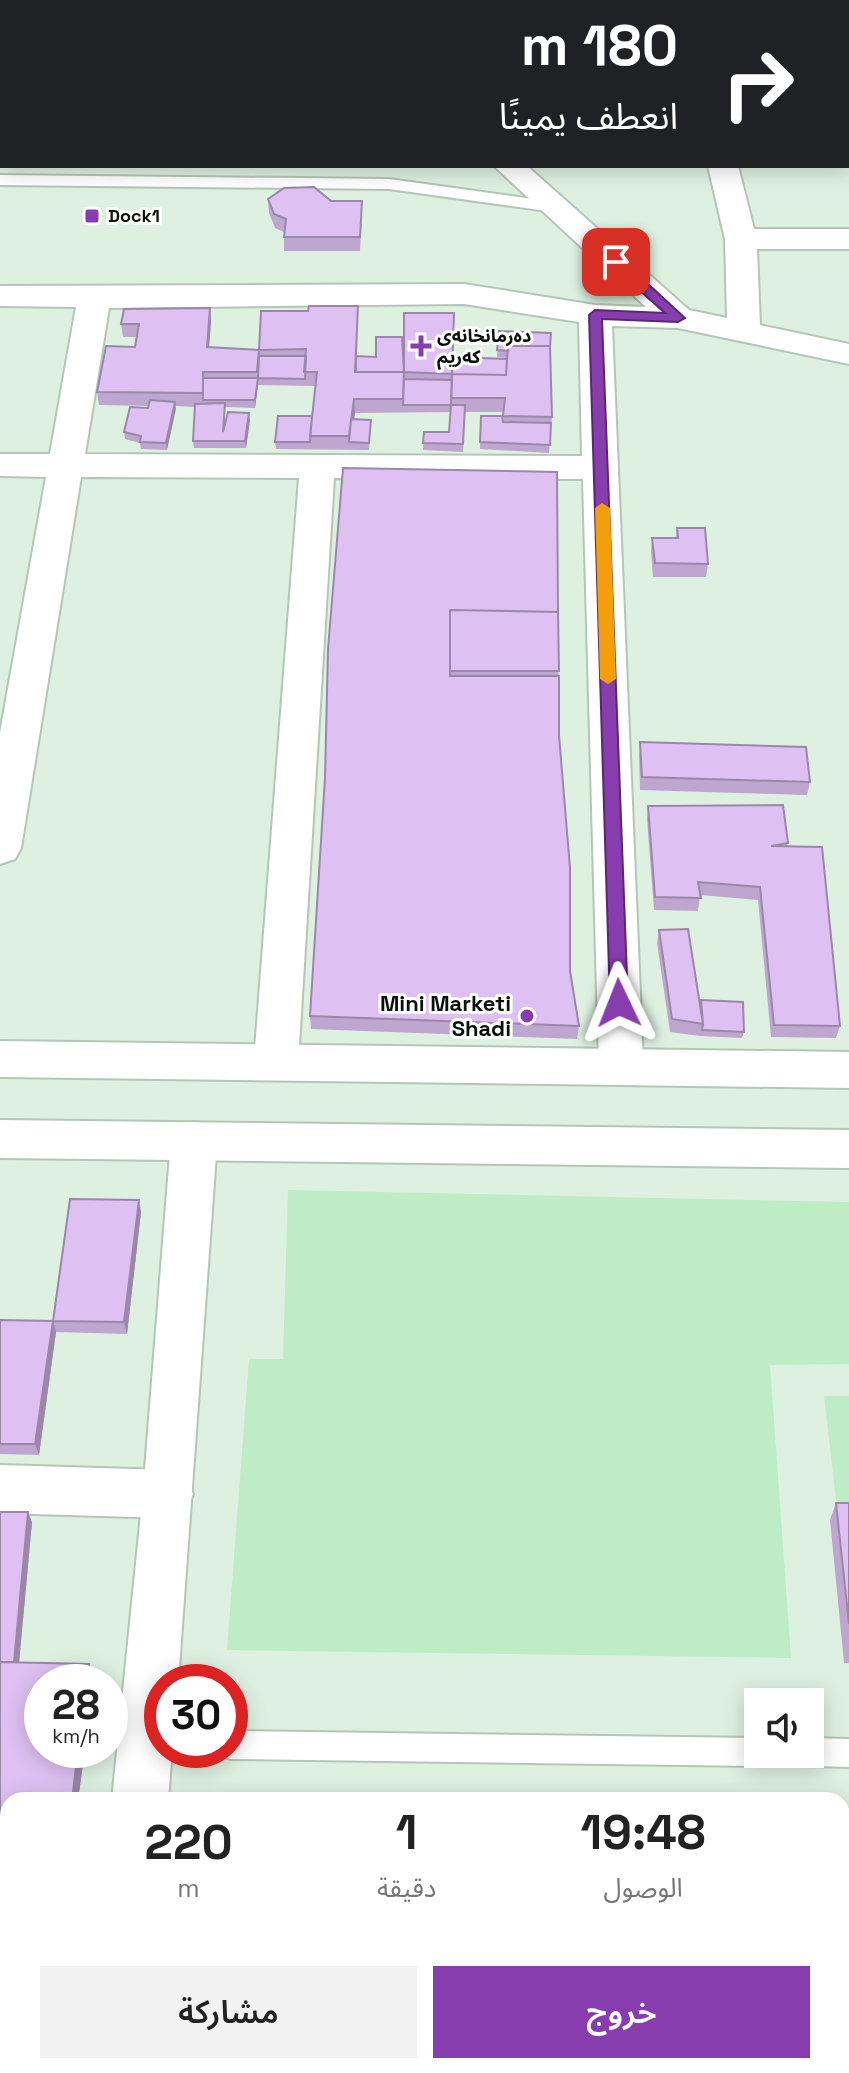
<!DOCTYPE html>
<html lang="ar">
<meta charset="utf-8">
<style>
body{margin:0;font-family:"Space Grotesk","Noto Sans Arabic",sans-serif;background:#f2f2f2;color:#222;direction:rtl;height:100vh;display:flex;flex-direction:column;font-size:30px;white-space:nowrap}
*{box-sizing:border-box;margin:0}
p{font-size:26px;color:#767676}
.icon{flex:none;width:44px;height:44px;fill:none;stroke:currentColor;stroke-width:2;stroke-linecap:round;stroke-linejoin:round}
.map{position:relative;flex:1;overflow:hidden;direction:ltr}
.panel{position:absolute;left:0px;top:1792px;width:850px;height:282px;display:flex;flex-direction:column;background:#fff;border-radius:24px 24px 0 0;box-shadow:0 4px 20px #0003;direction:rtl}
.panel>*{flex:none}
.guide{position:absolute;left:0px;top:0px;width:850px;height:168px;box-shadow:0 4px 20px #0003;direction:rtl;background:#202124;color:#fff;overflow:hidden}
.controls{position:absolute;left:744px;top:1688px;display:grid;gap:16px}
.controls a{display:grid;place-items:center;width:80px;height:80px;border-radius:0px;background:#fff;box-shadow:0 4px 20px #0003;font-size:40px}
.speed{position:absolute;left:24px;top:1664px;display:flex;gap:16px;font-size:40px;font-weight:700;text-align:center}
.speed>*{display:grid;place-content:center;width:104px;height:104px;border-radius:50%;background:#fff;box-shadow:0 4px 20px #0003;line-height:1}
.speed small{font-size:20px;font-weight:400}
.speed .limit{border:12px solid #d22;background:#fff;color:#111}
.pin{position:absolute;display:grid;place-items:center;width:68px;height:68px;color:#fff;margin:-34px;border-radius:16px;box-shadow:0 4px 12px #0006}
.me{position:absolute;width:88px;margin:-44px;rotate:358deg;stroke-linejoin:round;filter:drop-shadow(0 0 6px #0008)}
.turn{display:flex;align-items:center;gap:28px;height:168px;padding:0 40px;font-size:36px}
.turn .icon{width:104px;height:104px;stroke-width:2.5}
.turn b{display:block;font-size:56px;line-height:68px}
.eta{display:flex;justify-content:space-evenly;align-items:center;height:136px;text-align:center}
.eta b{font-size:48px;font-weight:600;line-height:56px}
.action{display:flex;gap:16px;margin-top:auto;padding:16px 40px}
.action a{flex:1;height:92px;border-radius:0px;background:#873dae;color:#fff;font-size:32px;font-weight:600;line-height:92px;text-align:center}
.action a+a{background:#f2f2f2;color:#222}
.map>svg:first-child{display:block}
.green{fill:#bdecc5}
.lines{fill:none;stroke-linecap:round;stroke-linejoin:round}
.service-casing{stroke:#b4c6b7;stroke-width:4}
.minor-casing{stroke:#b4c6b7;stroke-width:4}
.tertiary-casing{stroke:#b4c6b7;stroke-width:4}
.secondary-casing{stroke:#b4c6b7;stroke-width:4}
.path{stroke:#8f9e92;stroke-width:4;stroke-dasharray:3 4;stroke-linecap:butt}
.service{fill:#fff;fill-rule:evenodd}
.minor{fill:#fff;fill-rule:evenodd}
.tertiary{fill:#fff;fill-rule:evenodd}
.secondary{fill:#fff;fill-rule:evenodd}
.wall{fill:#bfa6d0}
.shaded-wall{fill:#9b87a9}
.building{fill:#dec1f2;stroke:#9b87a9;stroke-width:2}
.route{fill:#873dae;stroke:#582871;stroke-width:2}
.slow{fill:#f59e0b}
.poi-dot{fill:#873dae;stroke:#fff;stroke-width:3}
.labels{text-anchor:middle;stroke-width:6;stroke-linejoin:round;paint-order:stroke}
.far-poi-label{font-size:18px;font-weight:bold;fill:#09100b;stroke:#fff;text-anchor:start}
.poi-label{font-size:22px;font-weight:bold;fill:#09100b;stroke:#fff;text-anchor:end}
</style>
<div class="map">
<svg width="849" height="2073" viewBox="0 0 849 2073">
<rect width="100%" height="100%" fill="#def1e1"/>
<!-- green -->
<path class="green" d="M288,1190l561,12v162l-79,1 21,293 -564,-8 22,-291h34z
M824,1396h25v121h-11z
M842,1923h7v150h-76v-7h69z"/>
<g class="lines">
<defs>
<path id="service" d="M0,175l389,4 165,23 8,5 -8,5 -165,-23 -389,-4z
M230,1731l528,7v16h13l-3,8 -10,4 -528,-7 -10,-4 -2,-5h12z
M810,1738l39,1v28l-39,-1 -10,-4 -3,-8h13z"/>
<path id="minor" d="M303,0h29l1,2h-29z
M338,0h29l1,2h-29z
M621,0h29l1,2h-29z
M848,92h1v18h-1z
M494,166h33l162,144 38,8 -2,-79 -17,-73h30l16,63h95v20h-92l3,76 89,19v20l-171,-36 -66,-2 31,739 -6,13 -16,5 -16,-5 -6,-13 -16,-586 -249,-1 -36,584 -6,13 -16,5 -16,-5 -6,-13 45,-584 -218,-1 -60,371 -6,11 -15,5v-131l46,-256 -46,-1v-22h50l26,-147 -76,-1v-20l464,-2 131,21 51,2zM464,304l115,18 3,134 -497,-2 24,-146z
M0,1465l168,5 18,7 7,17 -7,17 -18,7 -168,-5z
M0,1848h8v56h-8z"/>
<path id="tertiary" d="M194,1122l16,5 7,14 -39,541h-16v68h10l-4,50h-56l31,-306 28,-353 7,-14z
M89,2066h60l-1,7h-60z"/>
<path id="secondary" d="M0,1041l849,11v36l-849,-11z
M0,1120l849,10v38l-849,-10z"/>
</defs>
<!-- service casing -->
<use href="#service" class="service-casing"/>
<!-- minor casing -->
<use href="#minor" class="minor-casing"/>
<!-- tertiary casing -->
<use href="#tertiary" class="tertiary-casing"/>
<!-- secondary casing -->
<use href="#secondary" class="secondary-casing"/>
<!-- path -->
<path class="path" d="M848,0l1,5
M669,2l67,-2"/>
<!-- service -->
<use href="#service" class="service"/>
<!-- minor -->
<use href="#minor" class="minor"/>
<!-- tertiary -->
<use href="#tertiary" class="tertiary"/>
<!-- secondary -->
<use href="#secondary" class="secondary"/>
</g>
<!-- wall -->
<path class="wall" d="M268,199l63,2 31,14 -2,36h-76v-19l-9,-4 -6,-15z
M358,306l-1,50 47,16 48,-15 55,2v-1l-10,-1 2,-26 51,16 2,70 -3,36 -69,-4 1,-33 22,6 1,-10h-39l-2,40 -40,-2 1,-18h25l2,-20 -96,1 -1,7h17l-2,30 -93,-1 -1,-7 37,-26 3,-30 -57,-1 -3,23 -30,-1v20l25,-7 -4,28h-52l-1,-7 2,-34 -20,-1 -8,44 -26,-1 -1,-6 -15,-4 -1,-7 24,-24 1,-2 -50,-1 -2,-13 38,-45 1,-10h-13l-2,-13 89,-16 1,14 -2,25 50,9v-6l49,-39z
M677,528l31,36 -2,13h-53l-2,-26 1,-13h24z
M558,612l1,123 11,236 9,55 -2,13 -266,-10 -1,-13 15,-238 3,-129z
M640,742l170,40 -3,13 -167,-5 -1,-34z
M648,806l140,37 -1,3 53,180 -4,12 -65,-1 -13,-137 -58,-5 -2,16 -44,-1 -7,-91z
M659,930l41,76 1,-6 43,32 -2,6 -42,-2 -30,-4 -13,-89z
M141,1212l-14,122 -71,-2 -17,123 -39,-1v-134l53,1z
M836,1503h13v160h-5l-14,-143z
M0,1512l32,10 -13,140 75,14 -52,74h43l-7,50h-70v40h-8z"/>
<!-- shaded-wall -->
<path class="shaded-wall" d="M210,308l1,14 -3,39 -1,-14z
M258,378v7l-3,23v-8z
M354,399l1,14 -5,29h-1v7v-13z
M175,402l1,7 -9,41 -1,-7z
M249,413l1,7 -4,28 -1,-7z
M139,1200l2,12 -14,122 -3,-12z
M53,1321l3,11 -17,123 -4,-11z
M28,1512l4,10 -14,152 -4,-9z
M89,1664l5,12 -1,6h-6z
M78,1750h7l-7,50h-6z"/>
<!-- building -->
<path class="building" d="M314,187l17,14h31l-2,36h-76l2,-18 -12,-5 -6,-15 16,-11z
M309,306h49l-3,66h49l-1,27h-49l-5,37h-39l7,-64h-13l2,-23 -47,1 2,-39h47z
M210,308l-3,39 52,3 -2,22h-54v21l-106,-1 9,-46 29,1 4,-23h-18l3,-15z
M404,313h50l-2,61 54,1 2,-29h42l2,71 -49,-1 2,-18h-54l1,-24 -48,-2z
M499,331l52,2 -1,13h-42v5l-11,-1z
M376,337h26l2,35h-48v-16l20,1z
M259,356h47l-1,23 -47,-1z
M452,357l55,2 -1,16 -54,-1z
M203,378h55l-3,22h-52z
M404,379l48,1 -1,25h-48z
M150,400l25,2 -9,41 -26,-1 1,-6 -17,-4 6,-25 18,1z
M225,403l-2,29 5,-20 21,1 -4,28h-52l2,-37z
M451,405h14l-2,39 -40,-1 1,-11h25z
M278,416h34l-2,26h-35z
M481,416h21l1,6 48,1 -1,22 -70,-3z
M351,419l20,1 -2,23 -20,-1z
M343,468l214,4 1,140 -108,-2v66h109v59l11,133v103l9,55 -269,-10 15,-238 3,-129z
M677,528h28l3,36 -53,-1 -3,-25h26z
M450,610l108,2 1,59h-109z
M640,742l166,5 4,35 -168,-5z
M783,805l5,38 -17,3 51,1 18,179 -66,-1 -14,-138 -62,-5 3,16 -46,-1 -7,-91z
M688,929l15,95 -31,-5 -13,-89z
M701,1000l42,2 1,30 -42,-2 1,-6z
M70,1199l69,1 -15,122 -71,-1z
M0,1320l53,1 -18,123h-35z
M836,1503h13v121z
M0,1512h28l-14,150h-14z
M0,1662l89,2 -2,18h-45v68h36l-6,50h-64v30l-8,-1z
M574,2066h74v7h-74z"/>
<!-- route -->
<path class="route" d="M611,259h10l64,59 -7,4 -76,-3 26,684 -9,7 -9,-7 -21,-688 6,-5 70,3 -54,-48z"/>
<!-- slow -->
<path class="slow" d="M602,503l8,5 6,171 -8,5 -8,-5 -5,-171z"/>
<!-- markers -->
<g class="poi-dot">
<rect x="84" y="208" width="16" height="16" rx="4"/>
<path d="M417 334h8v8h8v8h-8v8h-8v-8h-8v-8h8z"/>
<circle cx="527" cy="1016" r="8"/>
</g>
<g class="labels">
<!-- far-poi labels -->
<g class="far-poi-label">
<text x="108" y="222">Dock1</text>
<text x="437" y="342">دەرمانخانەی<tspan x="437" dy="21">کەریم</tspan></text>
</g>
<!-- poi labels -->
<g class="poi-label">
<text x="511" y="1011">Mini Marketi<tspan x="511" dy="25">Shadi</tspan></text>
</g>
</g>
</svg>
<div class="controls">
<a><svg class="icon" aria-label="sound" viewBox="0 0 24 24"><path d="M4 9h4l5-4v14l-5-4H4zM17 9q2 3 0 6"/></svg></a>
</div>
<div class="speed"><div>28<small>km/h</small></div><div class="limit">30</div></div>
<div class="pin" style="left:616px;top:262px;background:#d93025"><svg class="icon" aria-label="arrive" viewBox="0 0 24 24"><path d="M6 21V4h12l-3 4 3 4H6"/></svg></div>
<svg class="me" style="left:619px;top:1003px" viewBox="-20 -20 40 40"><path d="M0-17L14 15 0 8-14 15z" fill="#873dae" stroke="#fff" stroke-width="4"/></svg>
<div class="guide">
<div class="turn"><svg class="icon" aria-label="right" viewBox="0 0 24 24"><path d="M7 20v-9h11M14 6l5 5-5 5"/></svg><div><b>180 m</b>انعطف يمينًا</div></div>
</div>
<section class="panel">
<div class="eta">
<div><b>19:48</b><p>الوصول</p></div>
<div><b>1</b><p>دقيقة</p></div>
<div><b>220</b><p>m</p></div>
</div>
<div class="action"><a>خروج</a><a>مشاركة</a></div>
</section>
</div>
